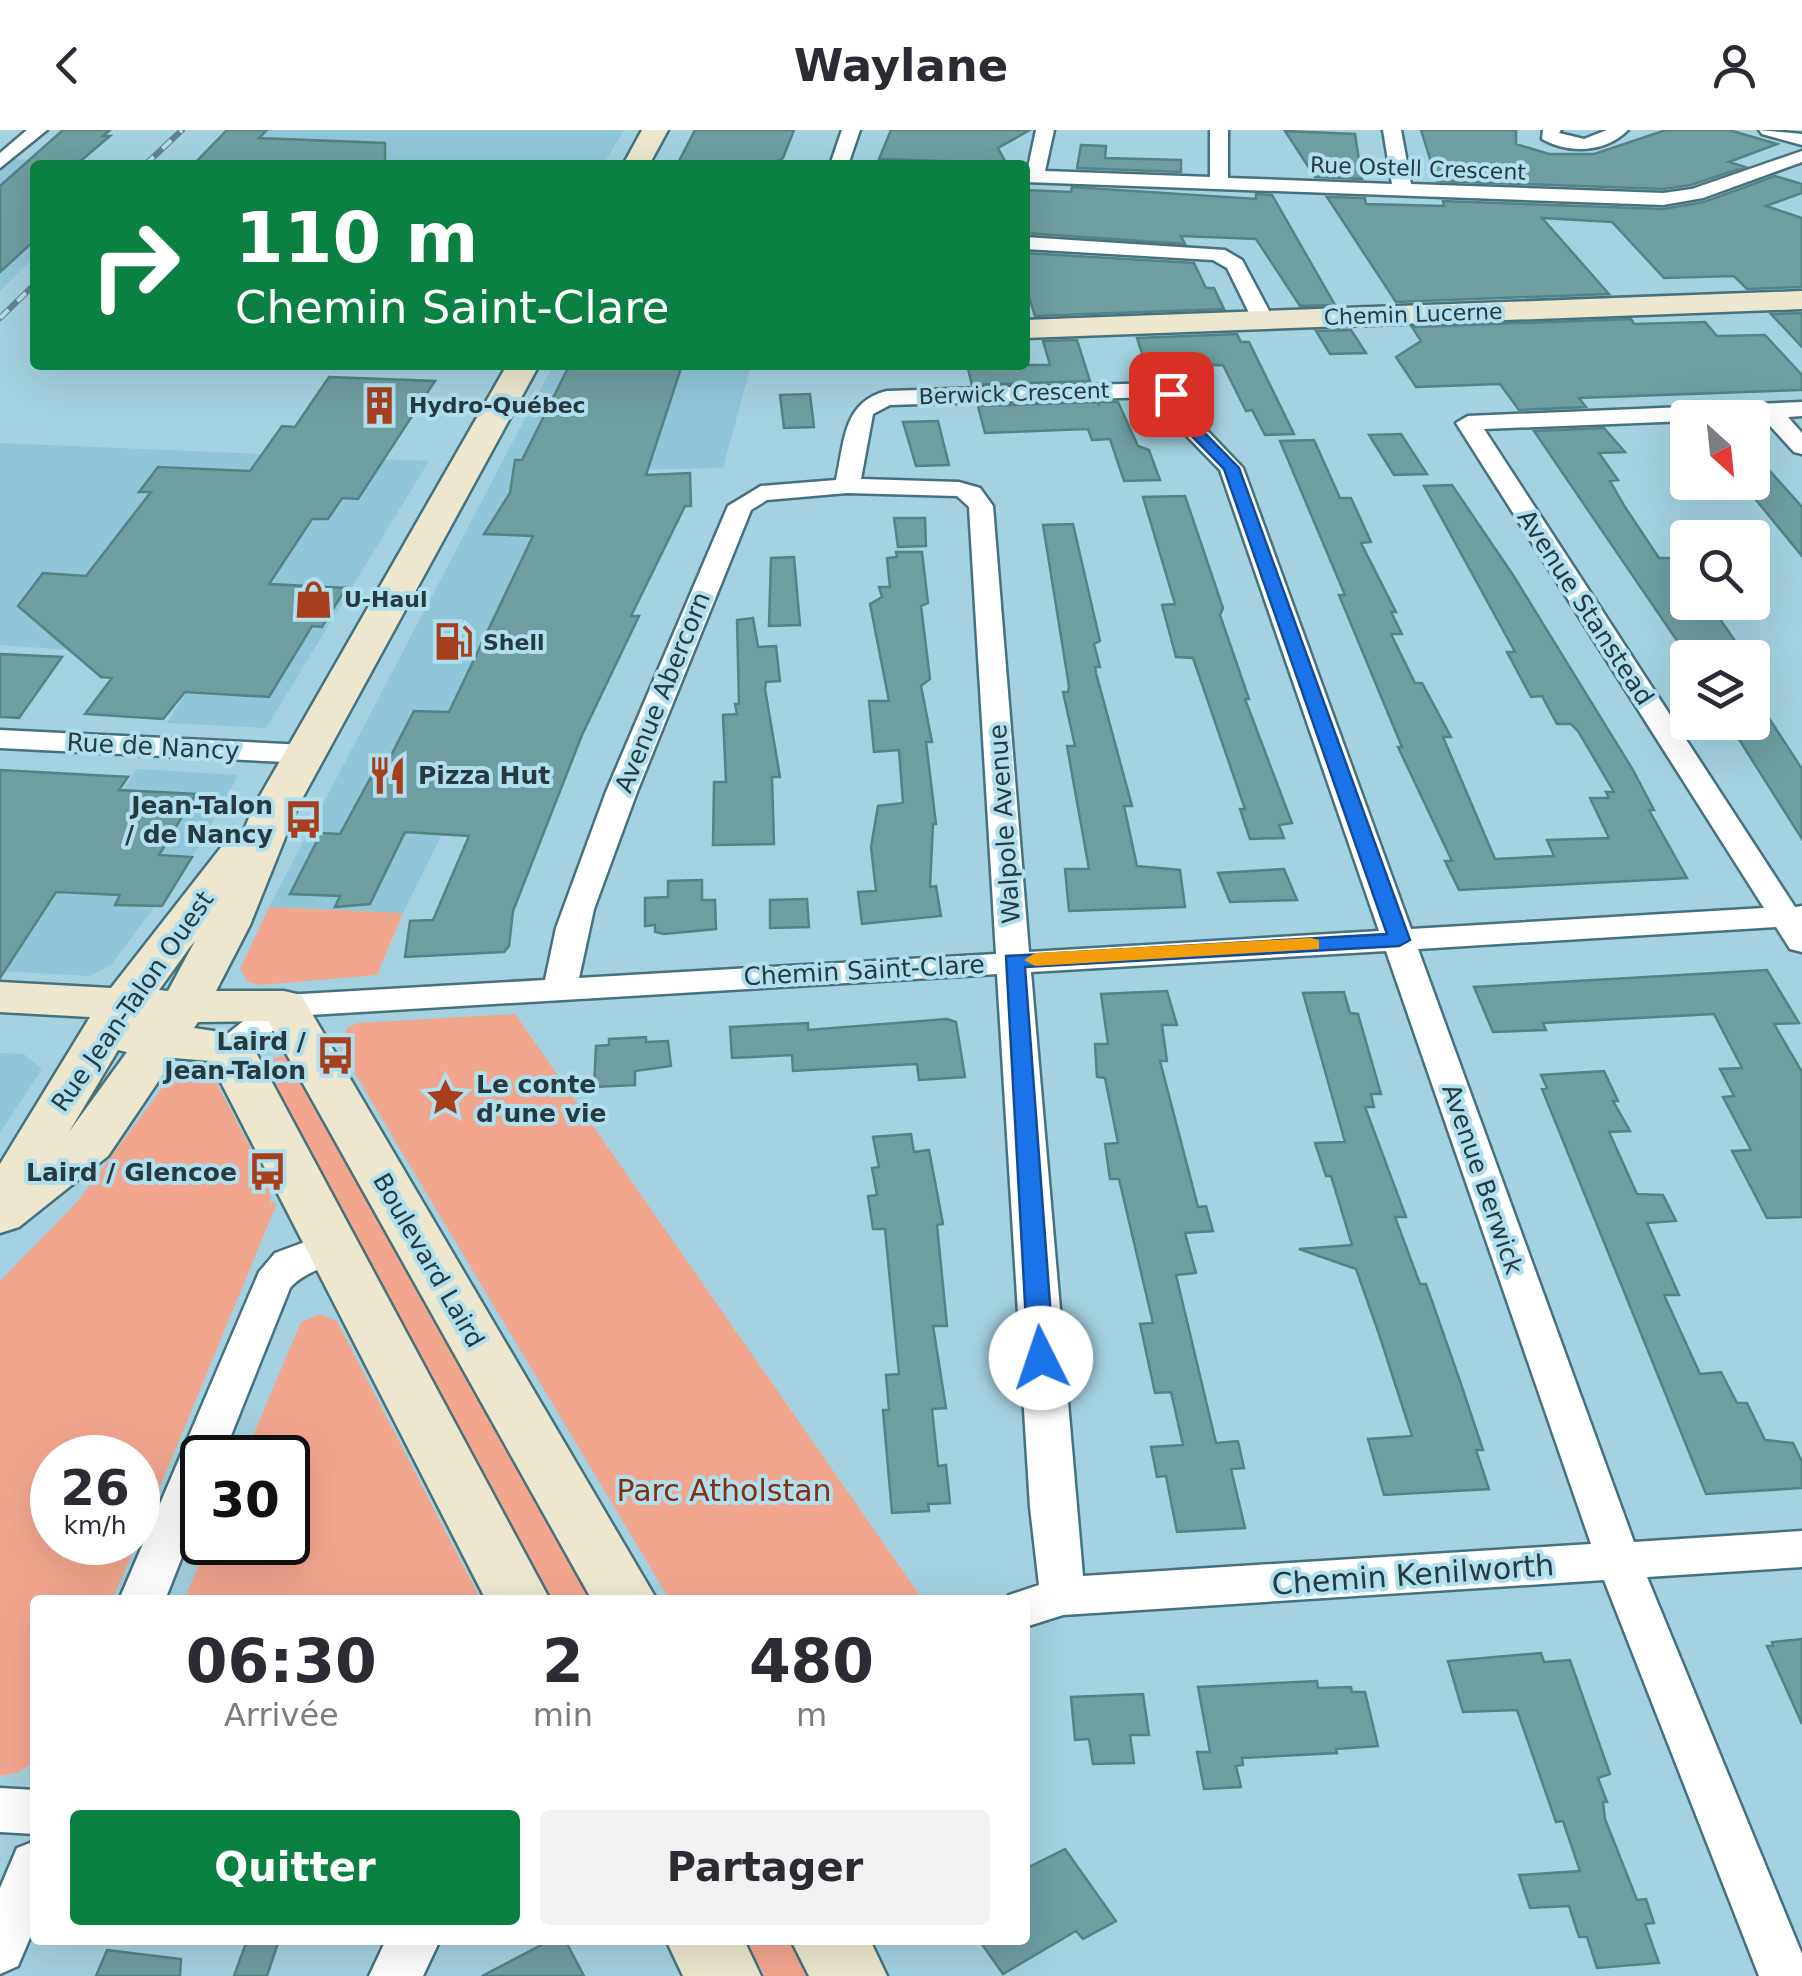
<!DOCTYPE html>
<html lang="fr">
<meta charset="utf-8">
<style>
body{margin:0;font-family:"DejaVu Sans",sans-serif;background:#f2f2f3;color:#2b2b33;height:100vh;display:flex;flex-direction:column;font-size:38px;white-space:nowrap}
*{box-sizing:border-box;margin:0}
p{font-size:32px;color:#7c7c81}
.icon{flex:none;width:55px;height:55px;fill:none;stroke:currentColor;stroke-width:2;stroke-linecap:round;stroke-linejoin:round}
.map{position:relative;flex:1;overflow:hidden}
.details{position:absolute;left:30px;top:1465px;width:1000px;height:350px;display:flex;flex-direction:column;background:#fff;border-radius:10px;box-shadow:0 10px 40px #0002}
.details>*{flex:none}
.guide{position:absolute;left:30px;top:30px;width:1000px;height:210px;border-radius:10px;box-shadow:0 10px 40px #0002;background:#0b8043;color:#fff;overflow:hidden}
.needle{width:65px;rotate:153deg}
.fabs{position:absolute;left:1670px;top:270px;display:grid;gap:20px}
.fabs a{display:grid;place-items:center;width:100px;height:100px;border-radius:10px;background:#fff;box-shadow:0 10px 40px #0002;font-size:50px}
.speed{position:absolute;left:30px;top:1305px;display:flex;gap:20px;font-size:50px;font-weight:700;text-align:center}
.speed>*{display:grid;place-content:center;width:130px;height:130px;border-radius:50%;background:#fff;box-shadow:0 10px 40px #0002;line-height:1}
.speed small{font-size:25px;font-weight:400}
.speed .limit{border:5px solid #111;border-radius:15px;background:#fff;color:#111}
.pin{position:absolute;display:grid;place-items:center;width:85px;height:85px;color:#fff;margin:-42px;border-radius:20px;box-shadow:0 5px 15px #0006}
.me{position:absolute;width:110px;margin:-55px;rotate:356deg;stroke-linejoin:round;filter:drop-shadow(0 0 8px #0008)}
.turn{display:flex;align-items:center;gap:35px;height:210px;padding:0 40px;font-size:45px}
.turn .icon{width:130px;height:130px;stroke-width:2.5}
.turn b{display:block;font-size:70px;line-height:85px}
.eta{display:flex;justify-content:space-evenly;align-items:center;height:170px;text-align:center}
.eta b{font-size:60px;font-weight:800;line-height:70px}
.cta{display:flex;gap:20px;margin-top:auto;padding:20px 40px}
.cta a{flex:1;height:115px;border-radius:10px;background:#0b8043;color:#fff;font-size:40px;font-weight:800;line-height:115px;text-align:center}
.cta a+a{background:#f2f2f3;color:#2b2b33}
header{display:flex;justify-content:space-between;align-items:center;height:130px;padding:0 40px;background:#fff;font-size:45px;font-weight:800}
.map>svg:first-child{display:block}
.built{fill:#8fc7d8}
.green{fill:#f3a68e}
.building{fill:#6e9ea0;stroke:#538384;stroke-width:2.5}
.lines{fill:none;stroke-linecap:round;stroke-linejoin:round}
.street-casing{stroke:#46727e;stroke-width:5}
.secondary-casing{stroke:#46727e;stroke-width:5}
.street{fill:#fff;fill-rule:evenodd}
.secondary{fill:#ece7ce;fill-rule:evenodd}
.rail-casing{stroke:#63838c;stroke-width:6}
.rail{stroke:#b0dfed;stroke-width:4;stroke-dasharray:12;stroke-linecap:butt}
.route{fill:#1a73e8;stroke:#114b97;stroke-width:2.5}
.slow{fill:#f59e0b}
.labels{text-anchor:middle;stroke-width:8;stroke-linejoin:round;paint-order:stroke}
.far-street-label{font-size:22px;fill:#273a3f;stroke:#b0dfed}
.far-poi-label{font-size:22px;font-weight:bold;fill:#273a3f;stroke:#b0dfed;text-anchor:start}
.street-label{font-size:25px;fill:#273a3f;stroke:#b0dfed}
.poi-label{font-size:25px;font-weight:bold;fill:#273a3f;stroke:#b0dfed;text-anchor:end}
.near-park-label{font-size:30px;fill:#832f13;stroke:#b0dfed}
.near-street-label{font-size:30px;fill:#273a3f;stroke:#b0dfed}
</style>
<header><svg class="icon" aria-label="back" viewBox="0 0 24 24"><path d="M15 5l-7 7 7 7"/></svg>Waylane<svg class="icon" aria-label="person" viewBox="0 0 24 24"><circle cx="12" cy="8" r="4"/><path d="M4 21q1-7 8-7t8 7"/></svg></header>
<div class="map">
<svg width="1802" height="1846" viewBox="0 0 1802 1846">
<rect width="100%" height="100%" fill="#a4d2e0"/>
<!-- built -->
<path class="built" d="M226,0h398l-21,35h-412z
M7,29l119,5 -91,1v91l-35,35v-126z
M553,235h198l-28,103 -100,2 -220,443 -134,-6z
M0,313l429,18 -163,267 -99,-5 41,-63 -208,-15z
M137,639l101,6 -40,73 -87,117 -21,11 -90,-5v-133l88,4z
M0,923l24,1 18,15 -42,64z"/>
<!-- green -->
<path class="green" d="M269,777l134,6 -26,62 -117,10 -12,-3 -8,-13z
M515,884l408,586h-253l-331,-553 9,-20 10,-4z
M288,924l308,546h-46l-289,-529 -1,-8z
M187,936l23,4 58,112 3,21h6l-139,337v-82h-86v84l85,1 -25,57h-77v161l-18,12 -17,3v-495l78,-80 96,-129z
M320,1184l17,7 144,279h-297l24,-57 80,-1v-84l-44,-1 57,-135z
M744,1810h52l21,36h-52z"/>
<!-- building -->
<path class="building" d="M63,0h47l-7,6h7l-34,29h-41v75l-35,32v-86z
M227,0h40l-8,8 126,5v22h-192z
M695,0h99l-11,28 -13,7h-93z
M891,0h139l-32,18 8,15 -127,-4z
M1421,0h95v14l33,10h45l72,-24h63l48,14 -48,18 16,5 -54,18 -28,4 -226,-8z
M1285,1l70,3 7,45 -47,-2z
M1081,15l25,1 -1,12 76,2v12l-104,-4z
M1775,46l27,8v9l-36,13 36,12v69l-55,2 -13,-13 -70,2 -52,-56 -70,-4 67,76 -213,8 -69,-105 38,1 1,6 78,2 -1,-5 220,8 41,-7z
M1072,57l184,12v-5l16,1 63,110 -35,1 -44,-67 -75,-3 4,8 -160,-11v-43l46,2z
M1025,123l169,10 12,25h8l10,21 -189,7 -10,-32z
M1802,183v34l-31,-33z
M1631,189l3,5 71,-2 12,14 48,-1 37,40v15l-223,8 7,9 -67,3 -19,-26 -84,3 -20,-30 25,-16 -9,-14z
M1351,200l15,23 -36,1 -14,-23z
M1237,204l4,8h8l45,92 -29,1 -13,-25 -6,1 -23,-46 -77,1 -9,-28z
M1077,210l13,41 -118,4 -5,-20h83l-7,-24z
M579,235h103l-36,110 44,-2 1,33h-6l-54,110h8l-57,119 -69,176 -4,35 -5,6 -99,5 5,-36 23,-1 36,-84 -64,-4 -35,72 -35,3 5,-11 -50,-2 31,-61 19,1 38,-70 8,1 28,-54 35,1 84,-176 -49,-2 26,-41 5,-33h7l46,-92z
M329,247l106,4 -77,118 -16,-1 -14,21h-16l-43,65 77,4 -24,39 -10,-1 -43,71 -84,-5 -22,27 -78,-5 27,-36 -11,-1 -83,-71 25,-33 43,3 65,-84h-12l19,-25 92,4 32,-45 13,1z
M810,264l4,33 -30,1 -4,-33z
M1098,272l1,4v-4h19l20,44 11,4 11,30 -36,1 -14,-42 -18,1 -4,-11 -103,4 -7,-27z
M938,291l11,44 -33,1 -13,-44z
M1604,298l21,24 -26,1 19,27 -8,1 15,26 34,51h22l7,9v35h20l39,56h-55l-8,-7 -150,-220z
M1401,304l26,40 -33,1 -25,-40z
M1314,310l26,58h11l20,44 -10,1 35,69h-5l11,22h-11l24,49h7l29,54h-8l52,122 59,-3 -7,-16 62,-2 -19,-40h19l-3,-6h8l-36,-61 -7,-7h-14l-15,-28 -11,1 -24,-45h8l-91,-166 28,-1 61,90 120,195 21,40h-5l38,68 -228,12 -14,-29h7l-54,-114h4l-63,-152h6l-65,-154z
M1752,321l50,56v49l-50,-61z
M1185,366l38,112 -3,7 29,84h-4l47,124 -13,2 5,13 -34,1 -10,-30h5l-52,-151 -17,-1 -14,-52 13,-1 -32,-107z
M894,388h31l1,28 -28,1z
M1073,394l27,117 -6,3 6,23h-5l1,6 36,133h-8l13,60 43,4 5,37 -116,4 -4,-42h24l-22,-123h8l-12,-54h5l1,-6 -26,-161z
M896,422h26l6,51 -7,3 9,73 -9,7 11,56h-6l10,82h-3l-3,63 6,-1 5,30 -79,8 -4,-32 18,-1 -5,-44 7,-41 25,-3 -4,-53 -25,2 -5,-51h20l-19,-97 12,-7 -3,-10h11l-3,-29 10,-1z
M794,427l6,68 -31,1 2,-68z
M753,488l5,29 18,-1 4,35 -14,1 -1,7 15,88h-8l2,67 -61,1 1,-63h12l-3,-67 14,-1 -2,-10h4l-2,-84z
M0,524l62,3 -43,61 -19,-1z
M1752,562l50,77v70l-74,-117h24z
M0,640l128,7 -9,13 77,4 -37,61 33,2 -30,49 -47,-1 5,-10 -64,-3 -56,86z
M1284,739l13,31 -67,2 -12,-29z
M702,750v20h13l1,29 -52,5 -9,-2v-7l-10,1v-28l23,-1v-16z
M807,769l2,28 -39,1v-28z
M1767,840l32,53 -25,1 28,48v145l-35,1 -35,-67 19,-1 -28,-53 11,-1 -14,-27 22,-1 -28,-54 -171,9 3,7 -53,2 -19,-45z
M1167,861l10,34h-15l5,36h-7l38,146 8,-1 7,25 -28,2 11,40 -20,2 40,168 22,-2 6,27 -13,1 14,59 -68,4 -11,-56 -9,1 -6,-30 32,-2 -12,-53 -16,1 -15,-69 13,-1 -34,-144h-9l-5,-35 13,-1 -13,-65 -8,-1 -2,-33h13l-7,-50z
M1344,862l6,21 8,1 23,80h-10l3,13h-9l41,110h-11l25,67h6l34,97 23,69h-7l13,39 -105,6 -16,-56 44,-3 -33,-102 -23,-65 -57,-20 53,-4 -21,-69h-5l-11,-33 30,-1 -42,-149z
M947,889l9,3 9,55 -46,3 -2,-16 -124,7 -1,-16 -60,3 -2,-31 78,-4v7z
M646,907v5l22,-1 3,25 -36,5v14l-41,2 2,-41 13,-1v-6z
M1604,941l14,30h-5l17,30 -21,1 28,62 26,1 13,26 -29,2 32,72h-15l36,79 21,-2 16,31h10l18,37 28,3 9,19v26l-96,6 -164,-405 5,-1 -6,-13z
M911,1004l3,18 15,-2 14,74 -6,1 10,101h-14l13,82 -14,1 6,57 8,-1 4,38 -22,1 1,7 -37,2 -9,-103h6l-3,-35 13,-1 -14,-145h-12l-5,-33 9,-1 -5,-27 7,-1 -6,-30z
M1802,1509v85l-35,-78h6l-1,-4z
M1541,1523l3,9 26,-2 40,114 -12,4 9,24h-4l2,17 32,81 9,-1 8,24 -9,1 14,39 -62,5 -10,-31h-8l-10,-31 -39,2 -11,-33 61,-4 -17,-50 -7,1 -39,-112 -54,2 -15,-51z
M1317,1551l1,7 33,-1 1,5h13l13,54 -42,3 1,4 -95,5 1,7 -7,1 5,21 -37,2 -7,-37h13l-12,-65z
M1143,1564l6,41h-19l4,28 -41,1 -4,-25 -14,1 -4,-43z
M1065,1719l51,72 -33,18 -7,-8 -73,43 -24,-34h46v-71z
M247,1810l31,3 -11,33h-33z
M551,1810h14l19,36h-102z
M107,1820l74,9 -1,17h-84z"/>
<g class="lines">
<defs>
<path id="street" d="M27,0h20l-47,38v-15z
M842,0h18l-12,35h-18z
M1036,0h18l-9,41 165,6v-47h18v48l164,6 -9,-54h18l10,54 252,9 29,-4 110,-38v11l-99,36 -40,7 -638,-23z
M1543,0h18l-2,3 25,6 23,-9h21c-23,23 -59,24 -86,9z
M1759,0l43,4v11l-40,-11z
M1025,107l200,13 17,10 32,60 -3,5h-16l-28,-57 -14,-8 -188,-11z
M1156,253l29,11 13,27 45,47 168,461 353,-21 -308,-485 12,-7 334,-14v14l-14,1 14,16v21l-8,-2 -31,-34 -279,11 311,478 7,-1v46l-12,-3 -14,-22 -358,22 216,593 168,-11v36l-155,10 155,377v22h-43l-155,-396 -541,35 -38,12v-27h-19l3,-5 30,-10 -9,-78 -33,-533 -704,42 -53,39h-24l-5,-8 61,-49 12,-3 261,-15 11,-52 50,-136 122,-286 33,-20 75,-6c9,-40 7,-78 51,-89zM1153,267l14,6 13,26 40,41 159,461 -350,21 -36,-446 -13,-18 -21,-6 -98,-3 12,-65 17,-9zM847,363l110,3 12,11 27,447 -417,24 15,-69 43,-117 114,-282 16,-10zM1386,821l205,593 -508,32 -52,-604z
M0,600l306,15 15,9 -15,9 -306,-15z
M332,1102l14,4 5,10c-12,21 -44,22 -61,42l-68,170h-20v48l-37,94h-46l140,-328 16,-19z
M0,1658l35,2v44l-35,-2z
M35,1711v85l-17,40 -18,8v-86l17,-40z
M386,1810h54l-17,36h-54z"/>
<path id="secondary" d="M642,0h26l-19,35h-26z
M1802,161v18l-777,29v-18z
M507,235h32l-242,443 -47,117 -34,66h68l17,4 356,605h-65l-324,-579 -70,1 -4,6 52,8 7,11 297,553h-64l-276,-539 -36,-3 -66,98 -89,71 -19,6v-69l90,-147 -90,-5v-30l111,6 111,-142 17,-4 14,-34zM195,811l-27,50 -9,-1 31,-43zM118,920l9,2 -58,80z
M666,1810h78l17,36h-78z
M791,1810h79l17,36h-78z"/>
</defs>
<!-- street casing -->
<use href="#street" class="street-casing"/>
<!-- secondary casing -->
<use href="#secondary" class="secondary-casing"/>
<!-- street -->
<use href="#street" class="street"/>
<!-- secondary -->
<use href="#secondary" class="secondary"/>
<defs>
<path id="rail" d="M145,35l37,-35
M0,188l35,-34"/>
</defs>
<!-- rail casing -->
<use href="#rail" class="rail-casing"/>
<!-- rail -->
<use href="#rail" class="rail"/>
</g>
<!-- route -->
<path class="route" d="M1166,261h10l12,13 7,19 44,45 171,472 -11,6 -374,21 29,391 -13,9 -13,-9 -22,-402 381,-22 -163,-465 -41,-42z"/>
<!-- slow -->
<path class="slow" d="M1311,808l8,2v9l-284,17 -11,-6 11,-7z"/>
<!-- icons -->
<defs>
<symbol id="building-bare" viewBox="-9 -9 18 18"><path d="M-4-6H4V6H1V3H-1V6H-4ZM-2.5-4.3h1.7v1.8h-1.7ZM.8-4.3h1.7v1.8H.8ZM-2.5-1h1.7V.8h-1.7ZM.8-1h1.7V.8H.8Z" fill="#a73f1e" stroke="#b0dfed" stroke-width="2.5" paint-order="stroke"/></symbol>
<symbol id="shop-bare" viewBox="-9 -9 18 18"><path d="M-5-2.5h2.3a2.7 3.5 0 0 1 5.4 0H5L5.5 6h-11ZM-1.5-2.5h3a1.5 2.3 0 0 0-3 0Z" fill="#a73f1e" stroke="#b0dfed" stroke-width="2.5" paint-order="stroke"/></symbol>
<symbol id="fuel-bare" viewBox="-9 -9 18 18"><path d="M-5.5-6h7V0h2V4h1.3V-2.5L3-4.5l.8-.8L6-3V5H2.5V1h-1V6h-7ZM-4.2-4.7v3.2H.2V-4.7Z" fill="#a73f1e" stroke="#b0dfed" stroke-width="2.5" paint-order="stroke"/></symbol>
<symbol id="restaurant-bare" viewBox="-9 -9 18 18"><path d="M-5-6h1v4h1v-4h1v4h1v-4h1v5L-1.5 .5V6h-2V.5L-5-1ZM5-6V6H3V1.5H1.5Q1.5-4 5-6Z" fill="#a73f1e" stroke="#b0dfed" stroke-width="2.5" paint-order="stroke"/></symbol>
<symbol id="bus-bare" viewBox="-9 -9 18 18"><path d="M-5-6H5V4H4V6H2V4H-2V6H-4V4H-5ZM-3.5-4V0h7V-4ZM-3.5 1.2v1.5H-2V1.2ZM2 1.2v1.5H3.5V1.2Z" fill="#a73f1e" stroke="#b0dfed" stroke-width="2.5" paint-order="stroke"/></symbol>
<symbol id="sight-bare" viewBox="-9 -9 18 18"><path d="M0-6L1.8-2.2L6-1.7L2.9 1.2L3.7 5.4L0 3.3L-3.7 5.4L-2.9 1.2L-6-1.7L-1.8-2.2Z" fill="#a73f1e" stroke="#b0dfed" stroke-width="2.5" paint-order="stroke"/></symbol>
</defs>
<g fill-rule="evenodd">
<use href="#building-bare" x="352" y="248" width="55" height="55"/>
<use href="#shop-bare" x="286" y="442" width="55" height="55"/>
<use href="#fuel-bare" x="426" y="484" width="55" height="55"/>
<use href="#restaurant-bare" x="360" y="618" width="55" height="55"/>
<use href="#bus-bare" x="276" y="662" width="55" height="55"/>
<use href="#bus-bare" x="308" y="898" width="55" height="55"/>
<use href="#sight-bare" x="418" y="940" width="55" height="55"/>
<use href="#bus-bare" x="240" y="1014" width="55" height="55"/>
</g>
<g class="labels">
<!-- far-street labels -->
<g class="far-street-label">
<text transform="translate(1418 38) rotate(2)" y="8">Rue Ostell Crescent</text>
<text transform="translate(1413 184) rotate(-2)" y="8">Chemin Lucerne</text>
<text transform="translate(1014 263) rotate(-2)" y="8">Berwick Crescent</text>
</g>
<!-- far-poi labels -->
<g class="far-poi-label">
<text x="409" y="283">Hydro-Québec</text>
<text x="344" y="477">U-Haul</text>
<text x="483" y="520">Shell</text>
</g>
<!-- street labels -->
<g class="street-label">
<text transform="translate(1586 477) rotate(57)" y="9">Avenue Stanstead</text>
<text transform="translate(662 562) rotate(-68)" y="9">Avenue Abercorn</text>
<text transform="translate(153 616) rotate(3)" y="9">Rue de Nancy</text>
<text transform="translate(1004 694) rotate(-94)" y="9">Walpole Avenue</text>
<text transform="translate(864 840) rotate(-3)" y="9">Chemin Saint-Clare</text>
<text transform="translate(132 871) rotate(-55)" y="9">Rue Jean-Talon Ouest</text>
<text transform="translate(1483 1049) rotate(71)" y="9">Avenue Berwick</text>
<text transform="translate(429 1130) rotate(60)" y="9">Boulevard Laird</text>
</g>
<!-- poi labels -->
<g class="poi-label">
<text x="418" y="654" text-anchor="start">Pizza Hut</text>
<text x="273" y="684">Jean-Talon<tspan x="273" dy="29">/ de Nancy</tspan></text>
<text x="306" y="920">Laird /<tspan x="306" dy="29">Jean-Talon</tspan></text>
<text x="476" y="963" text-anchor="start">Le conte<tspan x="476" dy="29">d’une vie</tspan></text>
<text x="237" y="1051">Laird / Glencoe</text>
</g>
<!-- near-park labels -->
<g class="near-park-label">
<text x="724" y="1371">Parc Atholstan</text>
</g>
<!-- near-street labels -->
<g class="near-street-label">
<text transform="translate(1413 1445) rotate(-4)" y="10">Chemin Kenilworth</text>
</g>
</g>
</svg>
<div class="fabs">
<a><svg class="needle" viewBox="-14 -14 28 28"><path d="M0-13l5 13h-10z" fill="#e53935"/><path d="M0 13l5-13h-10z" fill="#7c7c81"/></svg></a>
<a><svg class="icon" aria-label="search" viewBox="0 0 24 24"><circle cx="10" cy="10" r="6"/><path d="M15 15l6 6"/></svg></a>
<a><svg class="icon" aria-label="layers" viewBox="0 0 24 24"><path d="M12 4l9 5-9 5-9-5zM3 14l9 5 9-5"/></svg></a>
</div>
<div class="speed"><div>26<small>km/h</small></div><div class="limit">30</div></div>
<div class="pin" style="left:1171px;top:264px;background:#d93025"><svg class="icon" aria-label="arrive" viewBox="0 0 24 24"><path d="M6 21V4h12l-3 4 3 4H6"/></svg></div>
<svg class="me" style="left:1041px;top:1228px" viewBox="-20 -20 40 40"><circle r="19" fill="#fff"/><path d="M0-13L10 11 0 6-10 11z" fill="#1a73e8"/></svg>
<div class="guide">
<div class="turn"><svg class="icon" aria-label="right" viewBox="0 0 24 24"><path d="M7 20v-9h11M14 6l5 5-5 5"/></svg><div><b>110 m</b>Chemin Saint-Clare</div></div>
</div>
<section class="details">
<div class="eta">
<div><b>06:30</b><p>Arrivée</p></div>
<div><b>2</b><p>min</p></div>
<div><b>480</b><p>m</p></div>
</div>
<div class="cta"><a>Quitter</a><a>Partager</a></div>
</section>
</div>
